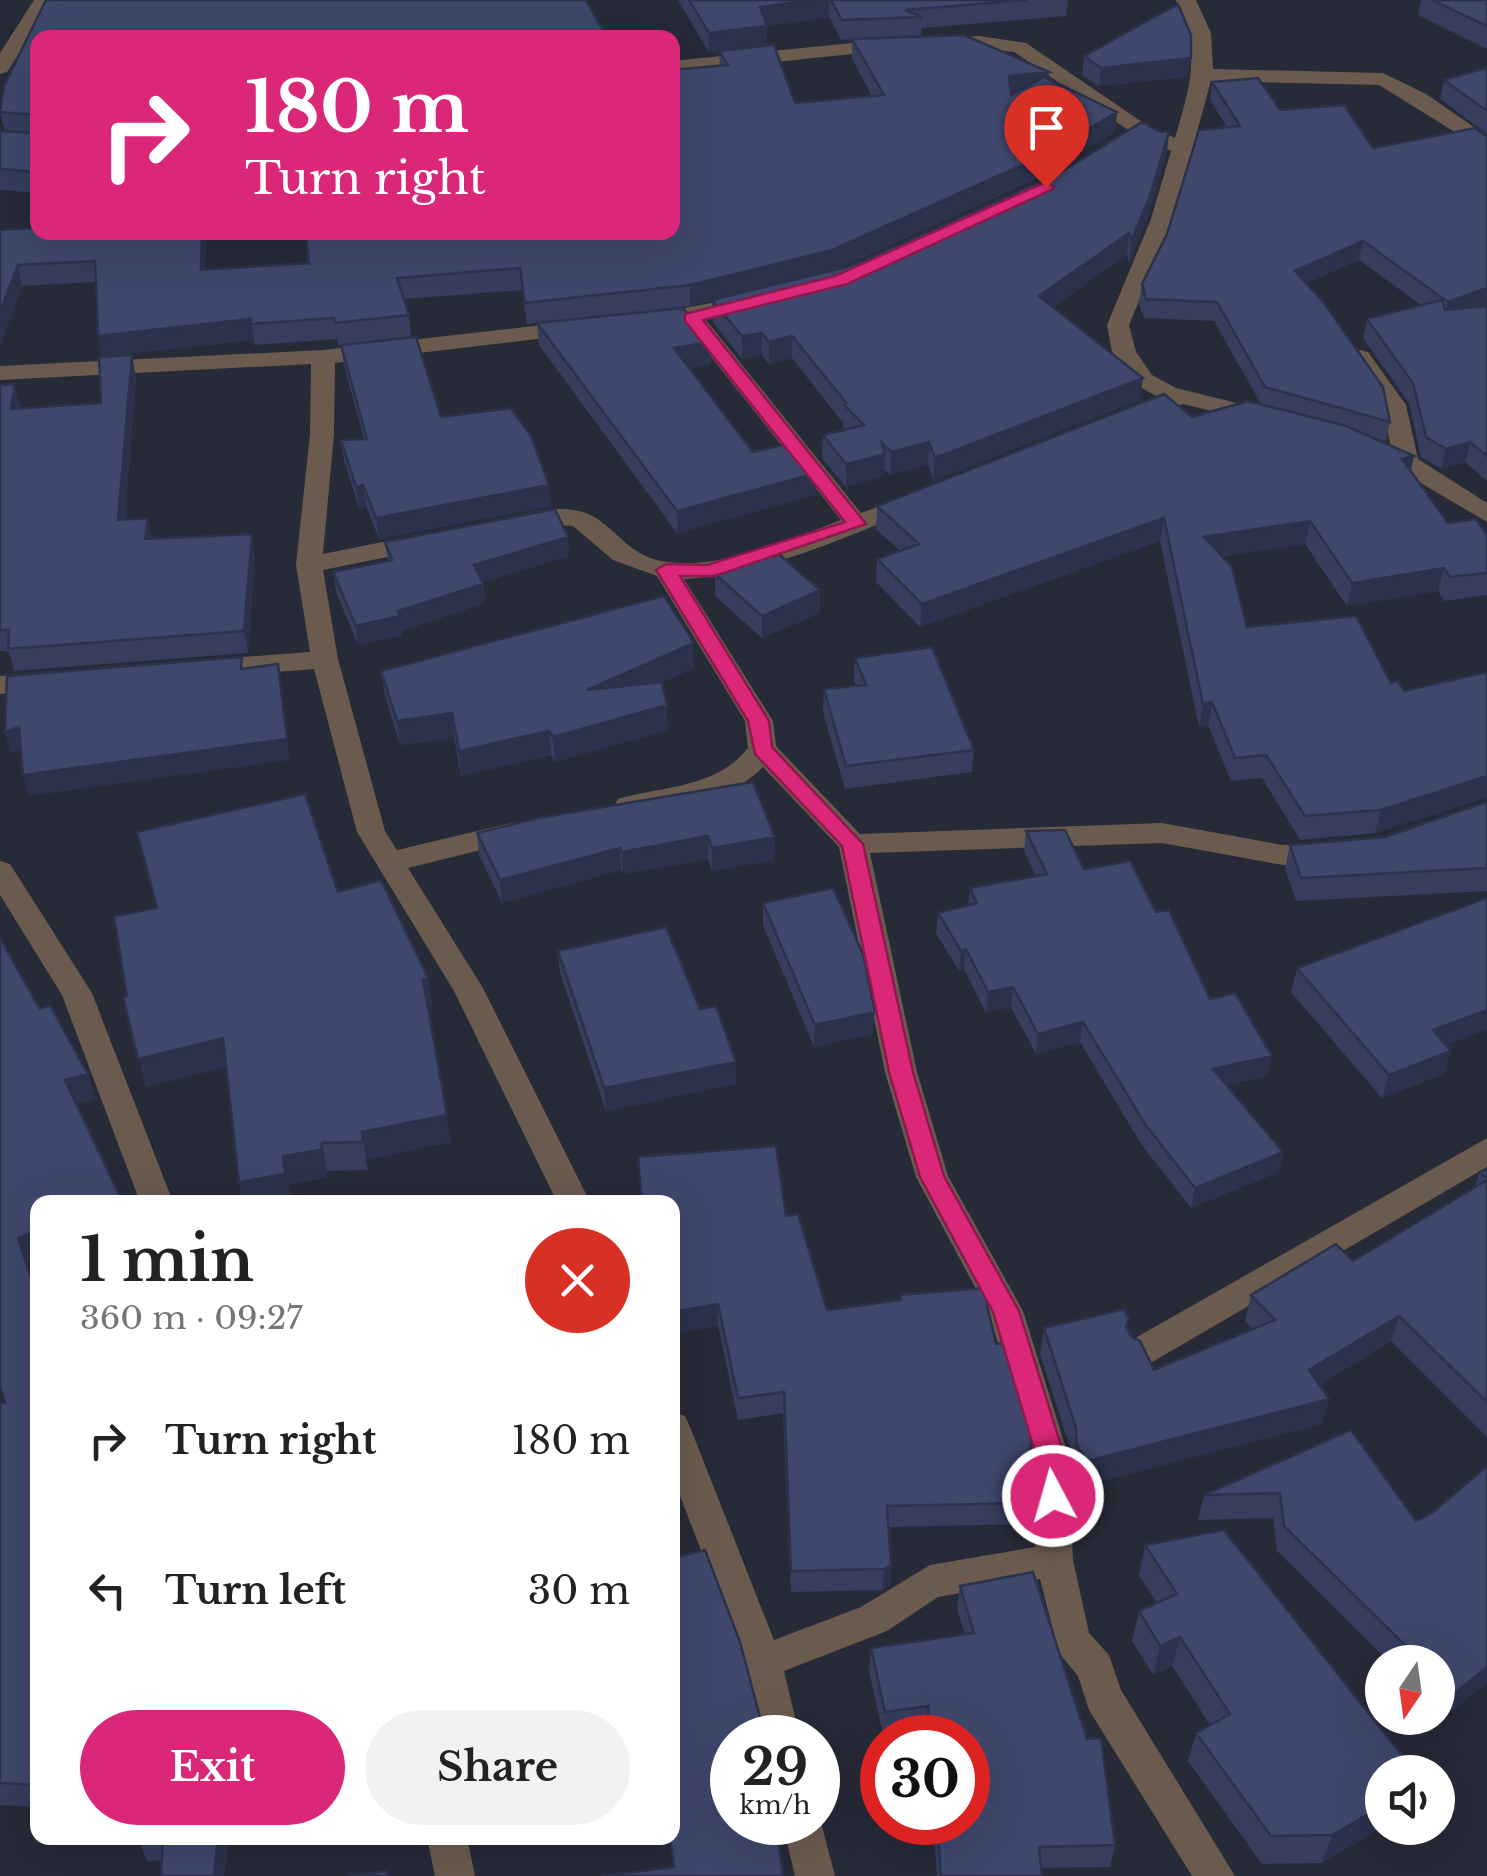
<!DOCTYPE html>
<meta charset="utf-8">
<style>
body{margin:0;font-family:"Libre Baskerville",serif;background:#f2f2f2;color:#222;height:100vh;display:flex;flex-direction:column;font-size:38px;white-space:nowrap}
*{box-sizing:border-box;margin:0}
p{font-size:32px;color:#767676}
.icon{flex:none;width:55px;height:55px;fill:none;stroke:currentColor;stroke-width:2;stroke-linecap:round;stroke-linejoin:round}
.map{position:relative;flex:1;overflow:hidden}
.panel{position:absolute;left:30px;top:1195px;width:650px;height:650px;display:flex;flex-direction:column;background:#fff;border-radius:20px;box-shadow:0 10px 40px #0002}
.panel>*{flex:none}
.top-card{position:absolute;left:30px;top:30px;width:650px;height:210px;border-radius:20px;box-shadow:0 10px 40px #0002;background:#db2777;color:#fff;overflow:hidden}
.needle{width:65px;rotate:193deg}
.fabs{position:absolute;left:1365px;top:1645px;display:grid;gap:20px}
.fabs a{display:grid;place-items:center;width:90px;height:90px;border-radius:50%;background:#fff;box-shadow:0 10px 40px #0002;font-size:50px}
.speed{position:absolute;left:710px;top:1715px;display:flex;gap:20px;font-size:50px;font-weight:700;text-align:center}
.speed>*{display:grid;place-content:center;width:130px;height:130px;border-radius:50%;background:#fff;box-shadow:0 10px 40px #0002;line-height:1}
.speed small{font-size:25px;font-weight:400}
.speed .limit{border:15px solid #d22;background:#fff;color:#111}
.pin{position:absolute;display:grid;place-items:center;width:85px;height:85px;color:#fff;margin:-102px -42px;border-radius:50% 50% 50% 0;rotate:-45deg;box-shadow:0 0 10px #0007}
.pin .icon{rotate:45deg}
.me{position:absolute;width:110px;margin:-55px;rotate:354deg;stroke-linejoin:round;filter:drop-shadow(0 0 8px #0008)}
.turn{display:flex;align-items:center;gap:35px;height:210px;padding:0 50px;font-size:45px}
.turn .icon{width:130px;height:130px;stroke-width:2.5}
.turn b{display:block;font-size:70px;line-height:85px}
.round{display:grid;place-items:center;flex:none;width:105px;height:105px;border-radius:52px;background:#f2f2f2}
.overview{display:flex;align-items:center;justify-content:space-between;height:170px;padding:0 50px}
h1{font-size:60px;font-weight:700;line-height:75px}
.primary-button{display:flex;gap:20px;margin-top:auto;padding:20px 50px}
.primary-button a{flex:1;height:115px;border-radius:60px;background:#db2777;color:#fff;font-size:40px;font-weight:700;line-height:115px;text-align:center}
.primary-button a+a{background:#f2f2f2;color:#222}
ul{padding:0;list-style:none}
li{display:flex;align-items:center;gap:30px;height:150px;padding:0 50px}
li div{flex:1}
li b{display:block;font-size:38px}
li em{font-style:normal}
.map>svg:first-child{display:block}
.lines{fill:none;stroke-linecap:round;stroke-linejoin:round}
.street{fill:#6a5b4e;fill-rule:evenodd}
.wall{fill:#363d5d;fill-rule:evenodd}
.shaded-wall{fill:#2c324c}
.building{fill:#3f476c;stroke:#2c324c;stroke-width:2.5}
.route{fill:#db2777;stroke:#8e194d;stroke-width:2.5}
</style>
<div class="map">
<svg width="1487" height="1876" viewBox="0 0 1487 1876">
<rect width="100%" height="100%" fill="#272a37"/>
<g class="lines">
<!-- street -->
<path class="street" d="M34,0h20l-47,72 -7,2v-21z
M1176,0h20l15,33 2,36 170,4 43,21 61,42v16l-108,-67 -168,-4 -38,138 -44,106 7,27 16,23 24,13 97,24 3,5 -12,7 -81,-20 -48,17 -12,-7 4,-5 31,-12 -22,-12 -24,-33 -5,-27 44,-106 20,-68 -37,-17 -120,-82 -35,-4 -41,2 -10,-6 10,-6 41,-2 47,7 122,83 27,12c16,-55 26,-83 1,-138z
M892,39l7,2v8l-227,24v-12z
M752,295l11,7 -3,5 -54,13 155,193 55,-20 12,7 -3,5c-75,30 -159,70 -241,74l89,142 3,25 84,88 302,-11 121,22h53l5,7 -5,7 -53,6 -121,-22 -292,10 47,219 31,104 75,135 45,144 5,105 16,73 20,22 12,35 114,186h-43l-103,-166 -11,-34 -19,-23 -19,-74 -102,18 -51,34 -103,40 16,67h-39l-17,-76 -72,-187v-63l13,4 5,11 84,213 87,-33 69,-42 105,-18 -3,-92 -43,-142 -73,-136 -31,-105 -46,-225 -76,-80c-34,35 -89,39 -135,49l-10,-3 -4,-7 4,-7c45,-13 99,-11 130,-51l-3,-27 -88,-145 -44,-16 -40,-34 -21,-1 -31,5 -13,-8 4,-5c26,-7 59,-14 84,1 26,17 36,40 72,44 56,7 121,-22 173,-42l-156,-196 -35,4 -11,-7c8,-8 93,-21 113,-26z
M579,321l8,2 4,5 -4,5 -252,30 -1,71 -11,120 104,-21 13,8 -13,8 -104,21 15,89 47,172 12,19 118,-28 10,3 4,7 -4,7 -117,29 75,120 107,214h-33l-103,-211 -97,-159 -43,-163 -111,9 -10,-3 -3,-6 3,-6 10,-3 107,-8 -14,-87 14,-131 1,-70 -311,16v-14l323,-16z
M1360,350l8,2 38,53 12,54 69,44v19l-124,-73 3,-5 9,-2 16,5 -9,-42 -34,-48z
M48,672l10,3 4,6 -4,6 -58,7v-18z
M0,861l10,3 82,129 81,209h-33l-78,-207 -62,-100z
M1487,1138v29l-333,194 -12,4 -12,-4 -5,-10 5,-10z
M818,1811l17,65h-40l-13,-54h36z
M427,1838h40l8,38h-40z"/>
</g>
<!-- wall -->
<path class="wall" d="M678,0h390l-2,16 -144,12 -1,8 127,43 69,33 -2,20 -79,47 -203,92 18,-5 310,-134 8,-1 -2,21 -20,66 -18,45 -2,-8 -74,52 87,93 -207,81 -5,-17 -38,11 -6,-6v7l-38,11 -24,-29 1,-23 22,-5 -2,-2v-5l-51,-65 -23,6 -7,-9 -20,4 -29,-37 -1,-21 -22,5 -163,18 -5,-34 -119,9 6,16 2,22 -73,8 -1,-6 -83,6v-5l-145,16 27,21 -11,142 27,20 103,17 -7,97 -234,18 -5,-19 -9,-1v-266l20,21v2l81,-5 1,-46 -6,-75 -74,4 -22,61v-117l206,2 -1,37 104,-6 363,-31 48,-166 -1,-14 -10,1zM829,17l12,23 11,-1v20l20,37 -77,7 -28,-57v-20z
M1421,0h66v49l-69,-34z
M38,38v155l-38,-3v-59l5,1 -5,-20z
M1084,56l104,21 -89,9 -17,-11z
M1487,69v65l-47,-35 4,-19z
M1212,82l161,66 114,-11v168l-3,1h3v175l-22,-19 -24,7 -20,-12 -12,-54 -46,-65 4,-19 54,-14 -62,-45 -53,23 84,139 -4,19 -15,-4 40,34 37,52 39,12v60l-43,6 -6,-10 -91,15 -42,-62 -82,12 24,71 144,56 13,8 83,-19v125l-112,36 -75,7 -38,-62 -31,3 -23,-56 -9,2 -39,-186 -240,86 -44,-45 1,-23 23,-8 -24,-22 1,-23 315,-89 69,-13 -47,-83 -70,-3 -5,-15 3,-19 85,-157 -17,-27z
M537,323l174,41 -22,4 64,84 63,43 -139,38 -138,-188z
M341,345l100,72 110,89 -172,33 -13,-33 -7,2 -15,-47 -3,-21 23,-1 -20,-73z
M568,537l1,19 -86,26 2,21 -84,28 1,5 -44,9 -22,-53 -3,-20 55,-11 -3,-19z
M715,574l105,39 -58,25 -47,-42z
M694,643v25l-32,14 6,48 -113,32 -4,-7 -90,21 -7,-38 -54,7 -15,-49 -4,-25z
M855,658l119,92 -2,22 -127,17 -22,-77 1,-23 32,-3 -2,-6z
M1487,802v89l-191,10 -11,-32 5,-24 95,-8z
M1026,831l58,38 72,43 54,87 57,77 -40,9 56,67 -4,20 -88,36 -50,-64 -61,-102 -44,12 -25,-47 -25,6 -22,-44 -5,2 -23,-38 2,-20 30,-8 2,-17 66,-12 -12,-25z
M137,832l201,60 90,86 4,28 -4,2 23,134 -85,18 2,10 -41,1v7l-38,6 1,18h-47l-17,-135 -80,20 -19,-91 29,-88z
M477,833l298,4 -1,23 -62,11 -4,-12 -85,15 -2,-4 -119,33 -23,-48z
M763,903l110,131 -59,13 -51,-122z
M558,951l142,58 36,75 -130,27 -46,-138z
M1297,968l149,77 5,6 -7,23 -62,24 -91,-106z
M40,1009l48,65 7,25 -19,5 -38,98v57l-12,4 12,35v509l-38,-2v-402h5z
M638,1157l148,59 41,94 73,-10v-5l96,49 38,159 -4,21 -142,3 2,58 -8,5 -91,2 -8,-179 -45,7 -20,-95 -38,8 -8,-30v-101h-31z
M1487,1169v268l-96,-96 -71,44 2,39 -240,62 -9,-15 -1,-17 -32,-100 4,-26 85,-9 -2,9 27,42 98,-41 -7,-8 6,-26 102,-34 122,-74 5,-15z
M1351,1430l65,91 16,-8 55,170 -43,34 -6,-6v-49h-49l-112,-111 -4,-33 -75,2 6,-25z
M1145,1545l237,227v55l-60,36 -60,1 -74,-103 8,-28 14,-8 -38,-59 -19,9 -21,-34 7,-30 18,-8 -18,-28z
M960,1586l155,259 -5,22 -68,1v8h-105l-4,-54h35v-84h-42l-1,-9 -42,6 -14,-64 2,-23 94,-14 -8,-25z
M138,1838h90l-4,38h-63l1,-16 -15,1z"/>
<!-- shaded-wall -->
<path class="shaded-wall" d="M812,0h17v17l-68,10 6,-1v20l-58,7v-20l51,-26z
M1191,58l-3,19 -89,9 2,-18z
M1049,72l-2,20 -39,4 1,-20z
M1117,112l-2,20 -79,47 -204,92 -142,35v-21z
M1169,131l-2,21 -20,66 -18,45 2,-22z
M202,232h4l-1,59 -4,-21z
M1129,233l-2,22 -90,63 2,-22z
M1363,241l-4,19 -67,30 3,-19z
M18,265l4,21 -22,61v-35z
M1487,288v17l-43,16 4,-19z
M251,319l3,21 -152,17 -4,-21z
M762,333v22l-20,4v-23z
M792,336v22l-23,6v-22z
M711,342v22l-37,6v-22z
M132,355l4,22 -13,165 -5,-22z
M1143,378l-3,22 -207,81 2,-23z
M15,384l5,22 -4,24 -5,-21z
M929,442l-1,22 -38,11 1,-23z
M1470,442l-5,20 -24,7 5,-20z
M885,454l-1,22 -38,11v-23z
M1414,456l-5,23 -7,-20z
M816,473v22l-139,38v-22z
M363,485l3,21 -7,2 -3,-21z
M549,485l2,21 -172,33 -3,-21z
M148,518l4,22 -7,-1z
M1164,518l-4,23 -240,86 2,-23z
M1310,521l-5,23 -104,16 3,-23z
M252,534l3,22 -7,97 -4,-22z
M568,537l1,19 -93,28 -2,-19z
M1444,568l-6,23 -91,15 5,-23z
M483,584l2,19 -84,28 1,5 -44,9 -2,-19z
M820,590v23l-58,25v-22z
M694,643v25l-106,46 -1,-24z
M278,664l12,96 -261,36 -6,-21z
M1212,702l-4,23 -9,2 4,-23z
M667,705l1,25 -113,32 -2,-25z
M452,713l2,25 -54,7 -3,-24z
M19,727l6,22 -14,4 -6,-21z
M549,731l2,24 -90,21 -2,-25z
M1487,776v21l-112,36 6,-23z
M708,836v23l-85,15 -1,-22z
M775,837l-1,23 -62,11v-23z
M620,848l1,22 -119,33 -2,-23z
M966,949l-2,20 -5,2 2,-20z
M428,978l4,28 -5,2 -4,-28z
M1013,987l-2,20 -25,6 2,-21z
M1487,1010v20l-61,23 7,-23z
M875,1012l-2,22 -59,13 1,-22z
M1083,1022l-3,20 -44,12 2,-20z
M223,1038l6,28 -83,21 -8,-28z
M1451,1051l-7,23 -62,24 7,-23z
M1272,1056l-5,20 -58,13 4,-20z
M736,1062v22l-130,27 -2,-23z
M88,1074l7,25 -22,6 -8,-25z
M447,1115l4,27 -85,18 2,10 -6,-38z
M322,1143l5,28v7l-38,6 1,18h-47l-4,-20 44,-26z
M1283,1152l-4,20 -88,36 4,-20z
M38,1231v28l-12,4 -8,-25z
M718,1304v21l-38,8 -1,-22z
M1399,1316l-8,25 -89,55 7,-26z
M1329,1399l-7,25 -240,62 5,-25z
M891,1565l-1,20 -8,5 2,-21z
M1180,1637l-8,29 -19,9 7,-29z
M1487,1667v16l-43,34 10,-23z
M38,1740v59l-7,-14z
M1382,1806v21l-60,36 10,-28z
M218,1838h10l-4,38h-10z"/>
<!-- building -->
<path class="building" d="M46,0h540l21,38h-569v134l-38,-3v-38l33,2 4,-4 -1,-14 -36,-3 4,-26z
M689,0h123l-52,7 7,19 -58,7z
M831,0h196l-122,10 17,7 -80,3z
M1432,0h55v26z
M1178,4l13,31v23l-90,10 -17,-12z
M964,35l85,37 -40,4 2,19 33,-18 73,35 -79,46 -206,92 -142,35 -165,18 -5,-35 -123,10 12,37 -74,8 -1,-5 -83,6v-5l-153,17 -3,-75 -77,4 -18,47v-82l38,-2v4h164l-1,38 108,-7 -4,-31h367v-162l56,-5 -9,-14 55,-6 21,58 89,-8 -32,-56z
M1487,69v42l-43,-31 34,-10z
M1258,78l22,32 64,-5 29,43 102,-20 12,9v151l-39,14 -85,-61 -68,30 29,32 59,84 7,35 -125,-35 -48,-85 -71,-3 -4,-15 25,-50 32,-104 41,-4 -28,-44z
M1142,122l19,10 8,-1 -19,65 -19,45 -2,-8 -90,63 104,82 -208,80 -6,-16 -38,10 -9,-9 3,11 -39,10 -23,-29 41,-10 -20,-20 3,-1 -55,-68 -23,6 -7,-9 -20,3 -30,-36 139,-34 207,-92z
M1442,300l3,10 42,-4v150l-17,-14 -24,7 -20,-12 -13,-54 -46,-64z
M683,308l28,34 -37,6 79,104 39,-9 24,30 -139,38 -140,-188z
M416,337l25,80 70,-9 20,28 18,49 -173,33 -13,-33 -7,2 -15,-47 26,-1 -26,-94z
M132,355l-14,165 30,-2 -3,21 107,-5 -8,97 -236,18 1,-19h-9v-245l15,-1 -4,25 90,-6 -2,-46z
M1164,394l28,23 56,-16 98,25 68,30 -12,3 46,64 28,-4 11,16v38l-37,4 -6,-9 -92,15 -42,-62 -106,16 28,30 15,60 109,-11 35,67 7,-2 6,10 83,-19v104l-106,34 -76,6 -39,-61 -31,3 -23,-56 -9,2 -39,-186 -242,86 -45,-45 42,-15 -42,-38z
M555,509l13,28 -94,28 9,19 -85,27 1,5 -43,10 -23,-54 59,-12 -7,-18z
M773,549l47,41 -58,26 -47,-42z
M664,596l30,47 -107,47 75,-8 5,23 -114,32 -4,-6 -90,20 -7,-38 -55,8 -16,-50z
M932,647l42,103 -128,16 -22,-77 42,-4 -11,-27z
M242,657l-1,12 37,-5 9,75 -264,36 -4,-48 -14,5 2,-56z
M753,782l22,55 -63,11 -4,-12 -86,16 -2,-4 -120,32 -23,-47 61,-15z
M305,794l33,98 43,-12 47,98 -5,2 24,135 -85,17 1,10 -41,1 -1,7 -38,6 2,18 -46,8 -16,-144 -85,21 -15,-62 4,-1 -13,-80 43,-8 -20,-76z
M1487,802v66l-186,10 -11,-33 95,-8z
M1065,830l19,39 46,-8 26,51 13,-2 41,89 25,-6 37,63 -59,13 70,83 -88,36 -50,-64 -62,-102 -45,12 -25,-47 -25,5 -22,-43 -5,2 -23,-38 39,-10 -7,-15 77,-14 -21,-43z
M833,888l30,66 12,58 -60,13 -52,-122z
M1487,898v112l-54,20 18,21 -62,24 -92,-107z
M666,927l34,82 16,-3 20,56 -132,26 -46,-137z
M0,938l40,71 10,-4 38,69 -23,6 56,119 -10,3h-73v29l-20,7 20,61v441l-7,45 -31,-2v-380h5l-5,-18z
M776,1146l10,70 12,-2 29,96 74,-10 -1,-5 83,-7 13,56 7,-1 27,86 4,74 -147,3 4,59 -7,4 -93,2 -7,-179 -46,6 -20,-94 -39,7 -7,-27v-82h-30l-4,-45z
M1487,1169v10l-7,-7z
M1487,1180v222l-88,-86 -90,54 20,29 -242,62 -10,-15 -1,-18 -32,-100 80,-19 5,10 -3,8 6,10 8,4 14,29 121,-50 -24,-25 85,-51 17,17z
M1351,1430l65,91 16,-8 55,-47v201l-33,27 -16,-17v-15h-16l-138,-136 -4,-33 -76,2z
M672,1529l9,27 24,-6 35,92 21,79 3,17h-32v84h44l7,54h-181l72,-9 -4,-29h2z
M1224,1530l191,242h-33v34l-50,29 -61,1 -75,-103 34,-19 -50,-77 -20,9 -21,-35 38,-17 -32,-49z
M1033,1572l54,167 14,-1 14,107 -76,2 3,29h-101l-4,-54h31v-84h-38l-2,-32 -43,6 -14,-64 103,-15 -14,-47z
M163,1838h55l-4,38h-53z
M388,1871v5h-40z"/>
<!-- route -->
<path class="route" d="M1046,182l8,5 -3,3 -204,94 -144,36 163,204 -151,52h-35l89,145 3,26 91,97 50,228 31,104 75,135 45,144 3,41 -4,9 -10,3 -10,-3 -7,-50 -43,-143 -73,-135 -31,-105 -47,-226 -87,-92 -7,-33 -92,-151 10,-6 41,1 138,-43 -160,-201v-7l150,-38z"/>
</svg>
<div class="fabs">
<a><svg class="needle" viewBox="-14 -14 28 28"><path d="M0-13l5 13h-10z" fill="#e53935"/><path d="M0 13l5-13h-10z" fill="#767676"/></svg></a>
<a><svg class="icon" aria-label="sound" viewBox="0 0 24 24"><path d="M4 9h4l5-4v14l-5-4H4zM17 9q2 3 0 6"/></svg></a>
</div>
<div class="speed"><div>29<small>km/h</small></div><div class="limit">30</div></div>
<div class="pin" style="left:1046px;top:187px;background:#d93025"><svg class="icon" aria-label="arrive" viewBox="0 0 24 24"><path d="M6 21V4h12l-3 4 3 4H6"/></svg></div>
<svg class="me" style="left:1053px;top:1496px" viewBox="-20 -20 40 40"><circle r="17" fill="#db2777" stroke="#fff" stroke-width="3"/><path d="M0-11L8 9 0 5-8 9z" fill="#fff"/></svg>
<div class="top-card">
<div class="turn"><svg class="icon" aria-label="right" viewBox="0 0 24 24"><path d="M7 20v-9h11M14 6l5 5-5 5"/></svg><div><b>180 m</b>Turn right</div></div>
</div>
<section class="panel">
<div class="overview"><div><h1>1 min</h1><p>360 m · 09:27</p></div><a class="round" style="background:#d93025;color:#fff"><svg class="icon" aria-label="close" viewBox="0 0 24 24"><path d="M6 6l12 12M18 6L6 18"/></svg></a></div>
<ul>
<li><svg class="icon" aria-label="right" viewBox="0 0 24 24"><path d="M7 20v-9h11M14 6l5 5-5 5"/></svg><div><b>Turn right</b></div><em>180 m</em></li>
<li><svg class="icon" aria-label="left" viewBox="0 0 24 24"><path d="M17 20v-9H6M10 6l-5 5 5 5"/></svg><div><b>Turn left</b></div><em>30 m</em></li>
</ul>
<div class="primary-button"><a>Exit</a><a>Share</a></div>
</section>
</div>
